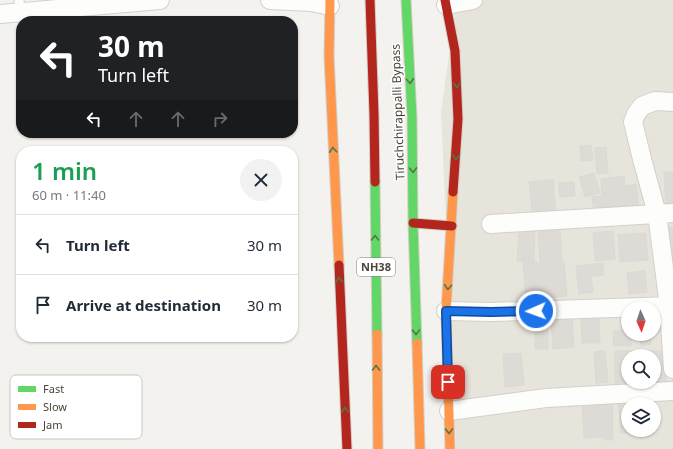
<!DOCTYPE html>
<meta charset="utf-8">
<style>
body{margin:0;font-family:"Noto Sans",sans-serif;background:#f2f2f3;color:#1f2937;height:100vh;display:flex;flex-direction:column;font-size:15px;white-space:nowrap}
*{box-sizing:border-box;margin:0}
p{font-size:13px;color:#747a83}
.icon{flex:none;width:22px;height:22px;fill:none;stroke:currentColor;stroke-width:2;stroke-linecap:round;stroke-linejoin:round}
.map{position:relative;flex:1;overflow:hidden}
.details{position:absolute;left:16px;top:146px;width:282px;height:196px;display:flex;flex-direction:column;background:#fff;border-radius:16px;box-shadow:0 1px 3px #0004}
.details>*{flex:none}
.top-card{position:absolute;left:16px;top:16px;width:282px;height:122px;border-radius:16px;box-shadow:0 1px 3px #0004;background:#202124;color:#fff;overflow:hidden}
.needle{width:26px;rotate:177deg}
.controls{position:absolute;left:621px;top:301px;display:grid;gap:8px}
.controls a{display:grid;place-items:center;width:40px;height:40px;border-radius:50%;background:#fff;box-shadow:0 1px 3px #0004;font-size:20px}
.pin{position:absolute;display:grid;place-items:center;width:34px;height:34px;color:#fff;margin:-17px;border-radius:8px;box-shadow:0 2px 6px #0006}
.me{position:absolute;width:44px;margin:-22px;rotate:268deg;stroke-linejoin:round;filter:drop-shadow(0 0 3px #0008)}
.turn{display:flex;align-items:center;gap:14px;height:84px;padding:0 16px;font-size:18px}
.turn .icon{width:52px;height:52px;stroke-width:2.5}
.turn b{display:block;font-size:28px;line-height:34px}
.lanes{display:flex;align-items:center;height:38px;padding:0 16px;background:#0003;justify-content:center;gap:20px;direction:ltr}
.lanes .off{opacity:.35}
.round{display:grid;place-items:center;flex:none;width:42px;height:42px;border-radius:21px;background:#f2f2f3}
.summary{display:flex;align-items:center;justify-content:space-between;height:68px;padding:0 16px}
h1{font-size:24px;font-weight:600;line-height:30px;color:#1e9e55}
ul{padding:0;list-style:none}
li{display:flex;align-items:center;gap:12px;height:60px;padding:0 16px;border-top:1px solid #e0e1e3}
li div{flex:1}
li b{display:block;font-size:15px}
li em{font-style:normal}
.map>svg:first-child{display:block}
.residential{fill:#e7e4dc;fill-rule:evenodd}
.building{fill:#dedbd6;stroke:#dcd9d4;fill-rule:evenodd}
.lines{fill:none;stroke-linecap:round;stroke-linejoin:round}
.lane-casing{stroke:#d2d0cb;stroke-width:11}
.street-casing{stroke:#d2d0cb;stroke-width:20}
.fast-casing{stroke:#d3cfc5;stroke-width:11}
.slow-casing{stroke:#d3cfc5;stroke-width:11}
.jam-casing{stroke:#d3cfc5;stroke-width:11}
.lane{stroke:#fdfdfc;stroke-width:9}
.street{stroke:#fdfdfc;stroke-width:18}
.fast{stroke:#63d668;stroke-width:9}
.slow{stroke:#ff974d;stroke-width:9}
.jam{stroke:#b3261e;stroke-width:9}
.oneway{stroke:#537749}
.route-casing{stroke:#114b97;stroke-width:10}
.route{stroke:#1a73e8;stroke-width:7}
.labels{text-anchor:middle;stroke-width:3;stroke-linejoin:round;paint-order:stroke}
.shield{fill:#fff;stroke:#817c74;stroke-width:1}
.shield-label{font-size:11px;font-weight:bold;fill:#4b4439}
.street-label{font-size:12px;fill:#4b4439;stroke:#fff}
.key{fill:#fff;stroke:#c9c7c4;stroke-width:1}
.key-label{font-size:11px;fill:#4b4439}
</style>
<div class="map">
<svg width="673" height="449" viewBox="0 0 673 449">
<rect width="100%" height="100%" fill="#f4f2ee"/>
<!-- residential -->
<path class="residential" d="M457,0h216v449h-217l-15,-337zM628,308h26v26h-26zM628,356h26v26h-26zM628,404h26v26h-26z"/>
<!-- building -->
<path class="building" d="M591,145l2,15 -12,1 -1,-15z
M606,147l2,26 -11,1 -2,-26z
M664,172h9v38h-7z
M594,173l6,20 -15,4 -6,-20z
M624,176l1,10 11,-2 3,23 -45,5 -2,-15 10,-1 -1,-17z
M553,180l3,36 -23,1 -4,-35z
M574,182l1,14 -15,1 -1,-14z
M673,227v31h-6l-2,-30z
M560,230l2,31 -22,1 -2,-30z
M519,231h16l-1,31 -17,-1z
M613,231l2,28 -20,2 -2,-28z
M646,233l2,27 -28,2 -2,-27z
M537,262v2l27,-2 3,34 -41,3 -3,-36z
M603,263l1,12 -13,1 2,16 -14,2 -3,-28z
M645,271l2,21 -18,2 -2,-21z
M654,315h4l2,17h-6z
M621,316h7v14l-6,1z
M581,317h18l1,26h-18z
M572,319l2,28 -21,2 -2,-29z
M535,331h13v18h-13z
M614,331h14v3h3v12l-18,-1z
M640,334h10l1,10 -10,2z
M605,351l3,31 -12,1 -2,-31z
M615,351h51v31l-51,1zM628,356h26v26h-26z
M521,353l3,32 -19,2 -2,-33z
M640,397v7h-12v26h15v1l-22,2 -3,-34z
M612,402l1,38h-9v-3l-20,1 -2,-35z"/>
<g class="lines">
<defs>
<path id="lane" d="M19,0l1,12"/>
<path id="street" d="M270,0l41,2 19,4
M446,5l27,-5
M0,14l160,-14
M673,102l-18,-1 -13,5 -6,8 -3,8 9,37 15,55 12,92 4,63
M491,224l182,-11
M446,311l45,1 182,-6
M449,411l97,-13 127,-7"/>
<path id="fast" d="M406,0l6,117 1,106 4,120
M375,182l2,152"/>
<path id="slow" d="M330,0l-1,56 10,209
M377,334l1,115
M417,343l3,106
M450,449l-4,-138 7,-119"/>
<path id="jam" d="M370,0l4,114 1,68
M445,0l10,51 3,68 -5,73
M413,223l39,3
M339,265l8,184"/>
</defs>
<!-- lane casing -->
<use href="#lane" class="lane-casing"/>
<!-- street casing -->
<use href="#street" class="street-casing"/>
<!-- fast casing -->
<use href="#fast" class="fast-casing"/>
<!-- slow casing -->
<use href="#slow" class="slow-casing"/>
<!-- jam casing -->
<use href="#jam" class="jam-casing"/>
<!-- lane -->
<use href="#lane" class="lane"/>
<!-- street -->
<use href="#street" class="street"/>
<!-- fast -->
<use href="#fast" class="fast"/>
<!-- slow -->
<use href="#slow" class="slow"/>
<!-- jam -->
<use href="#jam" class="jam"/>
</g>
<!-- one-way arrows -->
<defs><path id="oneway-chevron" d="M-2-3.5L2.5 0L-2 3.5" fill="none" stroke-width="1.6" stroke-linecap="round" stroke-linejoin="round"/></defs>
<g class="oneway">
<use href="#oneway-chevron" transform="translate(410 81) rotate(86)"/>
<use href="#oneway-chevron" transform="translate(457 85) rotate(88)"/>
<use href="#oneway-chevron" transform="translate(333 150) rotate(-93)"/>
<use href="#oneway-chevron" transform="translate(456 157) rotate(93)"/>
<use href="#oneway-chevron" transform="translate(413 170) rotate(89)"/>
<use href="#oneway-chevron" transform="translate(375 238) rotate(-90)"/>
<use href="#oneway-chevron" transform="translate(339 280) rotate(-93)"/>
<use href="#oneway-chevron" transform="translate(448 287) rotate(94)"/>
<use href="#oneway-chevron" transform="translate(416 332) rotate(88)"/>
<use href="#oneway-chevron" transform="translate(376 368) rotate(-90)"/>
<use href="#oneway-chevron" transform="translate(345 410) rotate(-93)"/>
<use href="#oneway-chevron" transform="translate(449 431) rotate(88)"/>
</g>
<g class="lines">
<defs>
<path id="route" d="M448,382l-2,-71 45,1 45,-1"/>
</defs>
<!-- route casing -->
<use href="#route" class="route-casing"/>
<!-- route -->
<use href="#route" class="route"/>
</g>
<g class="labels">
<!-- shield labels -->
<rect class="shield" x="357" y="258" width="38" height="18" rx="3"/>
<g class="shield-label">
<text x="376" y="271">NH38</text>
</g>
<!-- street labels -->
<g class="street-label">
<text transform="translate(398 112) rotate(-92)" y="4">Tiruchchirappalli Bypass</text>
</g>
</g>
<!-- legend -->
<rect x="10" y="375" width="132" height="64" rx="6" class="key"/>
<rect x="18" y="386" width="18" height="6" fill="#63d668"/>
<rect x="18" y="404" width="18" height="6" fill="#ff974d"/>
<rect x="18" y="422" width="18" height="6" fill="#b3261e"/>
<g class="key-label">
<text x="43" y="393">Fast</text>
<text x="43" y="411">Slow</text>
<text x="43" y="429">Jam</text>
</g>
</svg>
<div class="controls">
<a><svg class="needle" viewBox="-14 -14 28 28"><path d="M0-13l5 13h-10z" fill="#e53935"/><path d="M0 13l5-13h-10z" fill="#747a83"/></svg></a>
<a><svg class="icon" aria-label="search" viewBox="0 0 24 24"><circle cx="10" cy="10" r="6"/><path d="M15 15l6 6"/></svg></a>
<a><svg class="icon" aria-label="layers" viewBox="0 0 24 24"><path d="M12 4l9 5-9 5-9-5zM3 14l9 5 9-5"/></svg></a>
</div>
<div class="pin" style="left:448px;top:382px;background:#d93025"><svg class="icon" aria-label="arrive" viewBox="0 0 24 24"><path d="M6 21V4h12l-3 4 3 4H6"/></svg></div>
<svg class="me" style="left:536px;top:311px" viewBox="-20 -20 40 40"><circle r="17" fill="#1a73e8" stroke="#fff" stroke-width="3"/><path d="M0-11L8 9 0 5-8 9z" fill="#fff"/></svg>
<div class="top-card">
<div class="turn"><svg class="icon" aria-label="left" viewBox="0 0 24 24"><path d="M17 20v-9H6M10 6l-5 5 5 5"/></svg><div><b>30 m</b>Turn left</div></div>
<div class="lanes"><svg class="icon" aria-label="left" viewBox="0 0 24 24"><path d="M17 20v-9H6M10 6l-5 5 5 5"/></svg><svg class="icon off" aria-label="ahead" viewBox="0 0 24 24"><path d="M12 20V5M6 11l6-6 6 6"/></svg><svg class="icon off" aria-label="ahead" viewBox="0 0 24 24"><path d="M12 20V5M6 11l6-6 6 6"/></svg><svg class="icon off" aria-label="right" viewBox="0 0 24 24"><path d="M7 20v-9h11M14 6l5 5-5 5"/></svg></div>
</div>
<section class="details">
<div class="summary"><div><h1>1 min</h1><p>60 m · 11:40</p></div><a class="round"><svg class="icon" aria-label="close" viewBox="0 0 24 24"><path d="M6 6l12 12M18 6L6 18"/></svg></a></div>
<ul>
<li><svg class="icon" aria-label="left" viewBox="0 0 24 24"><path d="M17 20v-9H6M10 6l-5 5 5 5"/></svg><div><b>Turn left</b></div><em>30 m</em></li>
<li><svg class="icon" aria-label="arrive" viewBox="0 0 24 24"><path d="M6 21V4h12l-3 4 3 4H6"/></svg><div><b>Arrive at destination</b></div><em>30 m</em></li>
</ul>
</section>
</div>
